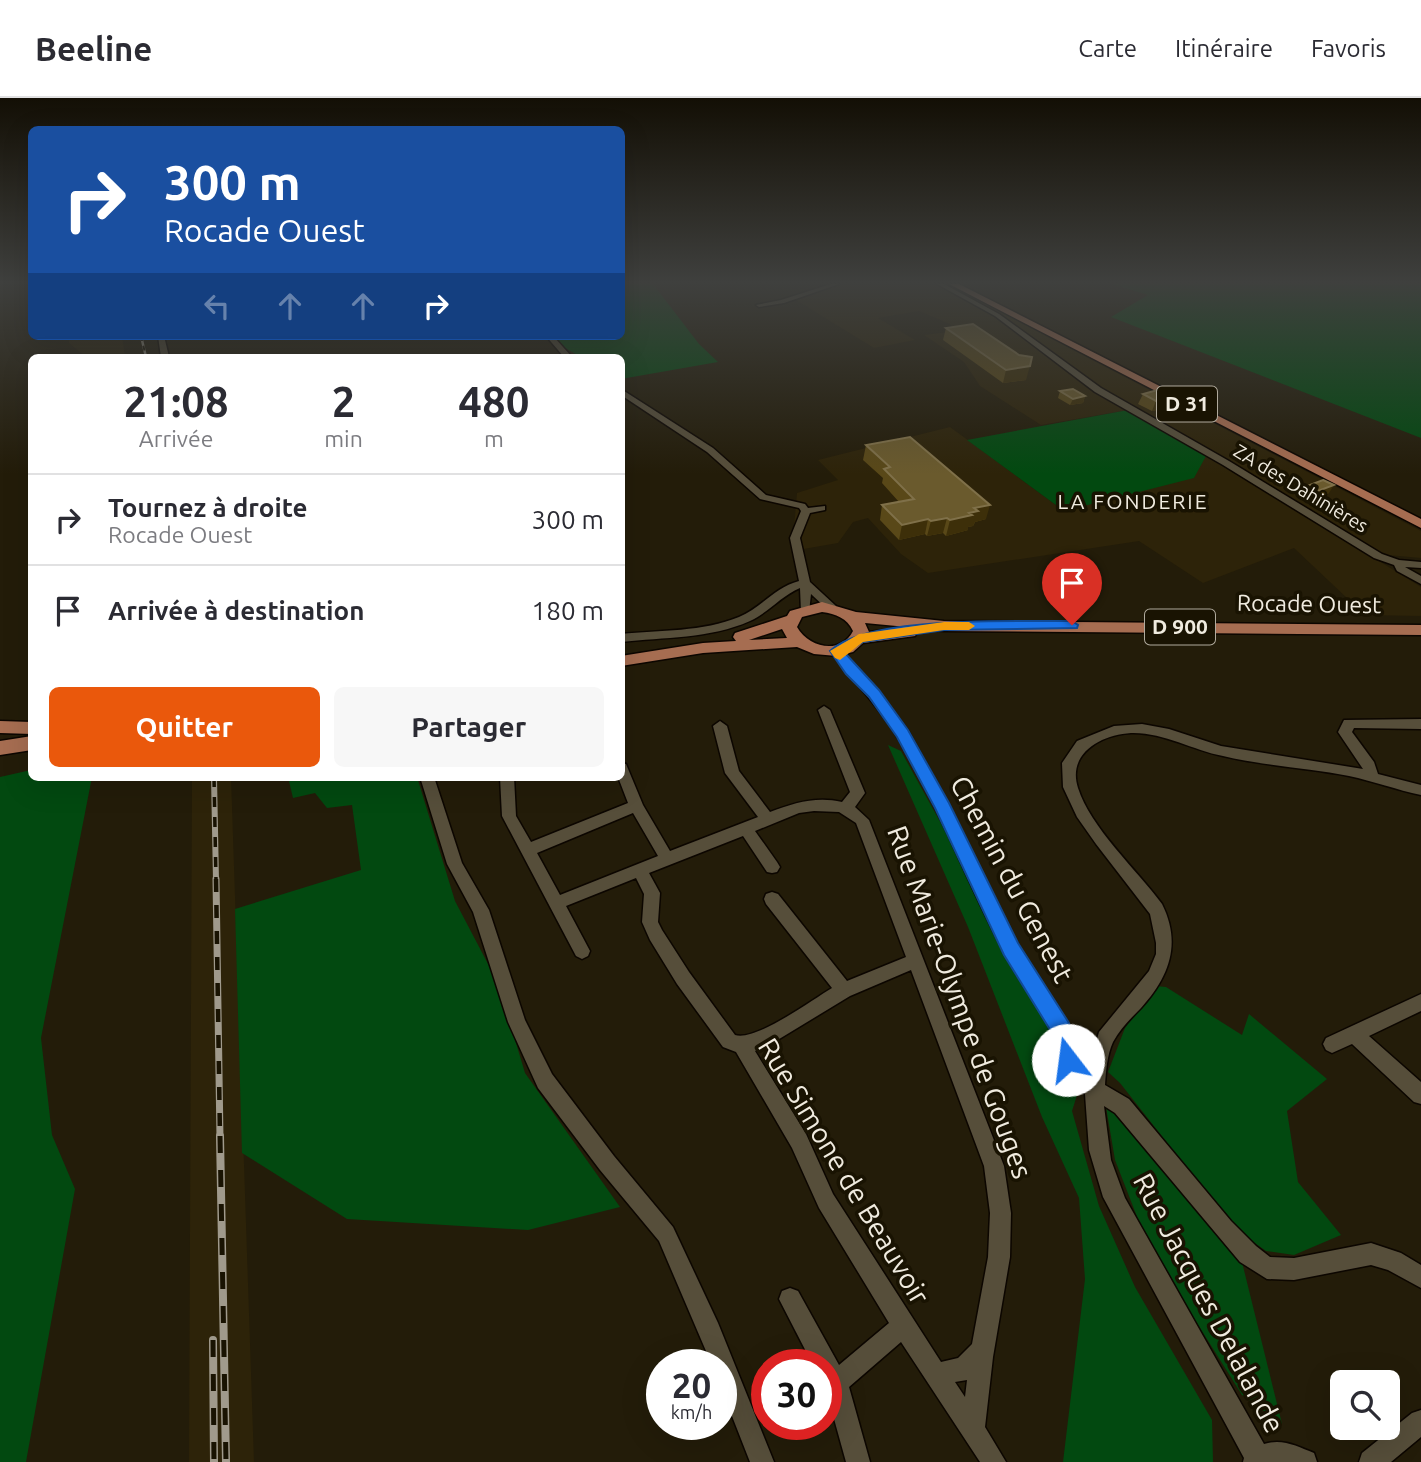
<!DOCTYPE html>
<html lang="fr">
<meta charset="utf-8">
<style>
body{margin:0;font-family:Ubuntu,sans-serif;background:#f7f7f7;color:#2b2b33;height:100vh;display:flex;flex-direction:column;font-size:26px;white-space:nowrap}
*{box-sizing:border-box;margin:0}
p{font-size:23px;color:#7c7c81}
.icon{flex:none;width:38px;height:38px;fill:none;stroke:currentColor;stroke-width:2;stroke-linecap:round;stroke-linejoin:round}
.map{position:relative;flex:1;overflow:hidden}
.panel{position:absolute;left:28px;top:256px;width:597px;height:427px;display:flex;flex-direction:column;background:#fff;border-radius:10px;box-shadow:0 7px 28px #0002}
.panel>*{flex:none}
.hud{position:absolute;left:28px;top:28px;width:597px;height:214px;border-radius:10px;box-shadow:0 7px 28px #0002;background:#1a4fa0;color:#fff;overflow:hidden}
.buttons{position:absolute;left:1330px;top:1272px;display:grid;gap:14px}
.buttons a{display:grid;place-items:center;width:70px;height:70px;border-radius:10px;background:#fff;box-shadow:0 7px 28px #0002;font-size:35px}
.speed{position:absolute;left:646px;top:1251px;display:flex;gap:14px;font-size:35px;font-weight:700;text-align:center}
.speed>*{display:grid;place-content:center;width:91px;height:91px;border-radius:50%;background:#fff;box-shadow:0 7px 28px #0002;line-height:1}
.speed small{font-size:18px;font-weight:400}
.speed .limit{border:10px solid #d22;background:#fff;color:#111}
.pin{position:absolute;display:grid;place-items:center;width:60px;height:60px;color:#fff;margin:-72px -30px;border-radius:50% 50% 50% 0;rotate:-45deg;box-shadow:0 0 7px #0007}
.pin .icon{rotate:45deg}
.me{position:absolute;width:77px;margin:-38px;rotate:345deg;stroke-linejoin:round;filter:drop-shadow(0 0 5px #0008)}
.turn{display:flex;align-items:center;gap:24px;height:147px;padding:0 21px;font-size:32px}
.turn .icon{width:91px;height:91px;stroke-width:2.5}
.turn b{display:block;font-size:49px;line-height:60px}
.lanes{display:flex;align-items:center;height:66px;padding:0 21px;background:#0003;justify-content:center;gap:35px;direction:ltr}
.lanes .off{opacity:.35}
.eta{display:flex;justify-content:space-evenly;align-items:center;height:119px;text-align:center}
.eta b{font-size:42px;font-weight:700;line-height:49px}
.primary-button{display:flex;gap:14px;margin-top:auto;padding:14px 21px}
.primary-button a{flex:1;height:80px;border-radius:10px;background:#ea580c;color:#fff;font-size:28px;font-weight:700;line-height:80px;text-align:center}
.primary-button a+a{background:#f7f7f7;color:#2b2b33}
ul{padding:0;list-style:none}
li{display:flex;align-items:center;gap:21px;height:91px;padding:0 21px;border-top:2px solid #e1e1e2}
li div{flex:1}
li b{display:block;font-size:26px}
li em{font-style:normal}
header{display:flex;align-items:center;gap:42px;box-sizing:border-box;height:98px;padding:0 35px;background:#fff;border-bottom:2px solid #e1e1e2}
header strong{font-size:33px}
nav{display:flex;gap:38px;margin-inline-start:auto;font-size:24px}
.map>svg:first-child{display:block}
.built{fill:#2d2309}
.green{fill:#024910}
.lines{fill:none;stroke-linecap:round;stroke-linejoin:round}
.minor-casing{stroke:#0c0600;stroke-width:3}
.major-casing{stroke:#0c0600;stroke-width:3}
.minor{fill:#564e3a;fill-rule:evenodd}
.major{fill:#a66d51;fill-rule:evenodd}
.rail-far3-casing{stroke:#a09a8c;stroke-width:2.5}
.rail-far2-casing{stroke:#a09a8c;stroke-width:6}
.rail-far1-casing{stroke:#a09a8c;stroke-width:7}
.rail-casing{stroke:#a09a8c;stroke-width:8}
.rail-far3{stroke:#191302;stroke-width:2;stroke-dasharray:5;stroke-linecap:butt}
.rail-far2{stroke:#191302;stroke-width:3.5;stroke-dasharray:10;stroke-linecap:butt}
.rail-far1{stroke:#191302;stroke-width:4.5;stroke-dasharray:13;stroke-linecap:butt}
.rail{stroke:#191302;stroke-width:5;stroke-dasharray:17;stroke-linecap:butt}
.wall{fill:#594818}
.shaded-wall{fill:#3d2f09}
.building{fill:#6a5a2d;stroke:#7f7049;stroke-width:2}
.route{fill:#1a73e8;stroke:#114b97;stroke-width:2}
.slow{fill:#f59e0b}
.labels{text-anchor:middle;stroke-width:7;stroke-linejoin:round;paint-order:stroke}
.far-street-label{font-size:19px;fill:#f0ebdf;stroke:#191302}
.shield{fill:#191302;stroke:#b0aa9d;stroke-width:2}
.shield-label{font-size:21px;font-weight:bold;fill:#f0ebdf}
.far-neighbourhood-label{font-size:21px;letter-spacing:2px;fill:#f0ebdf;stroke:#191302}
.street-label{font-size:23px;fill:#f0ebdf;stroke:#191302}
.near-street-label{font-size:28px;fill:#f0ebdf;stroke:#191302}
</style>
<header>
<strong>Beeline</strong>
<nav><a>Carte</a><a>Itinéraire</a><a>Favoris</a></nav>
</header>
<div class="map">
<svg width="1421" height="1364" viewBox="0 0 1421 1364">
<rect width="100%" height="100%" fill="#231c09"/>
<!-- built -->
<path class="built" d="M831,186h115l475,247v27l-55,-5 55,34v29l-56,-1 -71,-67 -91,35 -64,-42 -211,32 -27,-19 -33,-36 -15,4 -15,21 -46,8 5,-58 41,-13 -20,-20 132,-33 114,84 64,-101 -87,15 -61,-39 -16,-24 -40,-27 32,-4 -6,-7 -31,-13 -41,7 37,22 -41,8 -83,-51z
M69,238h53l3,21h-39l-17,-14z
M192,679h39l23,685h-65z"/>
<!-- green -->
<path class="green" d="M621,186h32l46,60 19,18 -97,17v-22h-40l-37,-21h77z
M1112,186h309v154l-310,-121 37,-22z
M1128,312l78,46 -12,22 -130,33 -97,-71z
M888,647l13,6 152,275 26,63 -7,22 27,95 36,81 77,133 1,42h-150l22,-183 -6,-81 -37,-81 -74,-190z
M31,672l1,7h60l-51,261 11,97 23,54 -49,273h-26v-685z
M288,679h129l38,124 43,82 27,90 95,134 -92,23 -181,-11 -105,-66 -7,-244 126,-39 -9,-65 -25,3 -12,-15 -22,5z
M1155,888l11,1 76,48 7,-21 78,65 -40,32 11,71 43,53 -47,20 -28,-4 -31,-22 -115,-146 -12,-11 17,-44z
M1105,1003l136,157 41,166 -40,-29 -94,-150 -33,-85z"/>
<g class="lines">
<defs>
<path id="minor" d="M831,186h8l-55,19 -25,4 -3,-2 25,-5z
M937,186h7l55,30 102,74 128,73 153,93 17,6 22,2v6l-16,-1 16,9v8l-24,-13 -3,-6 -20,-7 -151,-93 -128,-73 -100,-76z
M158,238h6l5,21h-8z
M546,238h7l19,21h-8z
M621,291l92,59 53,47 39,9 3,4 17,-2v4l-15,3 -10,25 10,44 26,24v4h-8l-17,-16 -2,18h-8l-1,-24c-19,8 -32,25 -50,33 -40,18 -86,16 -129,21v-8c39,-4 82,-2 118,-17 22,-9 36,-30 60,-36l-9,-43 11,-27 -2,-3 -39,-9 -53,-47 -86,-57z
M837,549l4,1 14,19 23,24 30,40 42,76 67,137 51,80 9,33 10,17 12,-42 50,-61 7,-17v-11l-6,-29 -54,-70 -19,-27 -14,-30 -1,-24 15,-22 37,-15 28,-2 27,5 52,17 142,23 -25,-37 6,-12 77,-1v10l-67,-1 -2,4 22,30 4,12 43,11v10c-24,-5 -48,-14 -72,-19 -41,-8 -84,-10 -126,-20 -31,-6 -60,-24 -92,-23 -31,2 -64,21 -53,55 12,39 59,82 84,116 20,40 7,73 -21,104 -10,10 -21,21 -28,34 -6,13 -7,29 -8,43l24,14 102,122 25,25 14,11 24,1 77,-15 30,10 20,12v23l-33,-18 -17,-5 -77,15 -27,-1 -27,-17 -125,-149 -11,-7 7,54 14,38 139,246c18,-6 33,2 50,9l3,9h-74l1,-4 -141,-261 -14,-47 -4,-56c-30,-18 -22,-46 -38,-72 -14,-23 -30,-45 -42,-68 -38,-71 -65,-147 -107,-216 -18,-31 -44,-55 -65,-84l-2,-3z
M824,608l6,4 35,83 -10,14 14,13 135,346 7,47 -1,44 -17,100 -8,70 21,35h-26l-79,-120 -52,45 21,75h-24l-20,-72v-25h-13l-34,-66 3,-8 8,-3 8,3 41,74 50,-42 -70,-115 -27,-60 -56,-96 -13,-5 -46,-63 -27,-44 -8,-18 2,-28 -8,-16 -70,28 24,45 -2,5 -6,3 -6,-3 -74,-140 -2,-39h14l2,39 15,26 97,-39 -10,-26h3v-14l5,1 17,41 27,46 88,-34 -33,-44 -12,-47 7,-5 7,5 12,45 31,41c24,-9 46,-16 72,-10l8,-10 -32,-82zM814,713l25,1 17,11 50,134 -59,24 -69,-87 -6,-2 -6,2 -2,5 2,5 66,84c-20,12 -77,54 -97,47l-46,-63 -27,-42 -4,-8 2,-29 -11,-20 94,-37 24,36 5,1 5,-1 3,-5 -3,-5 -22,-31 44,-18zM633,715l25,43 -98,39 -23,-42zM911,872l73,196 6,47 -2,44 -16,87 -14,14 -17,4 -108,-168 -27,-60 -51,-83 11,-4 84,-51zM967,1282l-2,17 -10,-15z
M420,679h14l28,86 27,47 36,110 27,54 62,82 59,71 45,96 56,139h-24l-29,-74v-23h-9l-53,-124 -59,-71 -62,-82 -30,-66 -35,-110 -26,-48z
M1421,896v17l-52,25 52,46v22l-7,-2 -62,-58 -20,9 -6,-3 -3,-6 3,-6z
M1421,1312v27l-30,25h-32l3,-9 50,-40z"/>
<path id="major" d="M949,186h10l462,235v9z
M822,504l34,10 88,9 477,4v10l-477,-4 -32,-3 5,4 -2,4 -52,7 -10,9 -16,4 -23,-2 -17,-7 -94,6 -82,13v-10l82,-13 33,-2 -3,-4 2,-4 52,-17 3,-5zM822,514c14,2 25,6 31,19 -12,24 -44,17 -56,-4l5,-10zM865,525l42,4 -38,5zM782,531l5,9 -38,2z
M0,623l32,1v12l-32,-1z
M32,638v14l-32,5v-14z"/>
</defs>
<!-- minor casing -->
<use href="#minor" class="minor-casing"/>
<!-- major casing -->
<use href="#major" class="major-casing"/>
<!-- minor -->
<use href="#minor" class="minor"/>
<!-- major -->
<use href="#major" class="major"/>
<defs>
<path id="rail-far3" d="M141,238l5,21"/>
<path id="rail-far2" d="M214,679l2,104"/>
<path id="rail-far1" d="M216,781l4,259"/>
<path id="rail" d="M220,1038l6,326
M213,1242l1,122"/>
</defs>
<!-- rail-far3 casing -->
<use href="#rail-far3" class="rail-far3-casing"/>
<!-- rail-far2 casing -->
<use href="#rail-far2" class="rail-far2-casing"/>
<!-- rail-far1 casing -->
<use href="#rail-far1" class="rail-far1-casing"/>
<!-- rail casing -->
<use href="#rail" class="rail-casing"/>
<!-- rail-far3 -->
<use href="#rail-far3" class="rail-far3"/>
<!-- rail-far2 -->
<use href="#rail-far2" class="rail-far2"/>
<!-- rail-far1 -->
<use href="#rail-far1" class="rail-far1"/>
<!-- rail -->
<use href="#rail" class="rail"/>
</g>
<!-- wall -->
<path class="wall" d="M946,230l80,52 -23,3 -60,-43z
M1060,293l25,5 -2,7 -13,2 -12,-7z
M1143,296l28,13 -19,4 -14,-7z
M866,347l120,74 -11,3 -2,4 -5,1v3l-22,6 -3,-3 -16,3 -2,-2 -26,6 -19,-20 2,-15 17,-3 -17,-19 1,-5 -20,-18z
M1307,388l22,7 -16,5 -10,-5z"/>
<!-- shaded-wall -->
<path class="shaded-wall" d="M1030,268l-4,14 -23,3 3,-13z
M1085,298l-2,7 -13,2 3,-6z
M1175,298l-4,11 -19,4 4,-10z
M1334,387l-5,8 -16,5 5,-7z
M990,407l-4,14 -11,3 -2,4 -5,1v3l-22,6 4,-16 24,-12z
M947,420l-4,15 -16,3 4,-15z
M928,421l-3,15 -26,6 3,-15z"/>
<!-- building -->
<path class="building" d="M973,226l46,31 13,2 -2,9 -24,4 -60,-42z
M1073,291l12,7 -12,3 -13,-8z
M1161,291l14,7 -19,5 -13,-7z
M910,339l80,68 -16,3 4,3 -9,2 3,2 -22,5 -3,-2 -16,3 -3,-2 -26,6 -20,-20 32,-6 -30,-30 6,-2 -24,-22z
M1323,382l11,5 -16,6 -11,-5z"/>
<!-- sky -->
<linearGradient id="sky" x2="0" y2="1"><stop stop-color="#130f05"/><stop offset="0.49" stop-color="#3f403e"/><stop offset="1" stop-color="#3f403e" stop-opacity="0"/></linearGradient>
<rect width="1421" height="376" fill="url(#sky)"/>
<!-- route -->
<path class="route" d="M1072,523l6,4 -1,3 -133,2 -81,12 -18,11 34,37 29,40 41,73 69,140 51,80 10,37 -3,7 -8,3 -7,-3 -9,-34 -48,-78 -69,-147 -38,-71 -28,-40 -23,-23 -16,-23c37,-36 187,-29 242,-30z"/>
<!-- slow -->
<path class="slow" d="M944,524h25l6,4 -6,4h-25l-81,12 -23,18 -5,-2 -5,-7 29,-17z"/>
<g class="labels">
<!-- far-street labels -->
<g class="far-street-label">
<text transform="translate(1301 390) rotate(31)" y="7">ZA des Dahinières</text>
</g>
<!-- shield labels -->
<g class="shield">
<rect x="1157" y="288.5" width="60" height="35" rx="5"/>
<rect x="1145" y="511.5" width="70" height="35" rx="5"/>
</g>
<g class="shield-label">
<text x="1187" y="313">D 31</text>
<text x="1180" y="536">D 900</text>
</g>
<!-- far-neighbourhood labels -->
<g class="far-neighbourhood-label">
<text x="1133" y="411">LA FONDERIE</text>
</g>
<!-- street labels -->
<g class="street-label">
<text transform="translate(1309 506) rotate(1)" y="8">Rocade Ouest</text>
</g>
<!-- near-street labels -->
<g class="near-street-label">
<text transform="translate(1012 781) rotate(62)" y="10">Chemin du Genest</text>
<text transform="translate(960 904) rotate(70)" y="10">Rue Marie-Olympe de Gouges</text>
<text transform="translate(844 1073) rotate(59)" y="10">Rue Simone de Beauvoir</text>
<text transform="translate(1209 1205) rotate(62)" y="10">Rue Jacques Delalande</text>
</g>
</g>
</svg>
<div class="buttons">
<a><svg class="icon" aria-label="search" viewBox="0 0 24 24"><circle cx="10" cy="10" r="6"/><path d="M15 15l6 6"/></svg></a>
</div>
<div class="speed"><div>20<small>km/h</small></div><div class="limit">30</div></div>
<div class="pin" style="left:1072px;top:527px;background:#d93025"><svg class="icon" aria-label="arrive" viewBox="0 0 24 24"><path d="M6 21V4h12l-3 4 3 4H6"/></svg></div>
<svg class="me" style="left:1068px;top:962px" viewBox="-20 -20 40 40"><circle r="19" fill="#fff"/><path d="M0-13L10 11 0 6-10 11z" fill="#1a73e8"/></svg>
<div class="hud">
<div class="turn"><svg class="icon" aria-label="right" viewBox="0 0 24 24"><path d="M7 20v-9h11M14 6l5 5-5 5"/></svg><div><b>300 m</b>Rocade Ouest</div></div>
<div class="lanes"><svg class="icon off" aria-label="left" viewBox="0 0 24 24"><path d="M17 20v-9H6M10 6l-5 5 5 5"/></svg><svg class="icon off" aria-label="ahead" viewBox="0 0 24 24"><path d="M12 20V5M6 11l6-6 6 6"/></svg><svg class="icon off" aria-label="ahead" viewBox="0 0 24 24"><path d="M12 20V5M6 11l6-6 6 6"/></svg><svg class="icon" aria-label="right" viewBox="0 0 24 24"><path d="M7 20v-9h11M14 6l5 5-5 5"/></svg></div>
</div>
<section class="panel">
<div class="eta">
<div><b>21:08</b><p>Arrivée</p></div>
<div><b>2</b><p>min</p></div>
<div><b>480</b><p>m</p></div>
</div>
<ul>
<li><svg class="icon" aria-label="right" viewBox="0 0 24 24"><path d="M7 20v-9h11M14 6l5 5-5 5"/></svg><div><b>Tournez à droite</b><p>Rocade Ouest</p></div><em>300 m</em></li>
<li><svg class="icon" aria-label="arrive" viewBox="0 0 24 24"><path d="M6 21V4h12l-3 4 3 4H6"/></svg><div><b>Arrivée à destination</b></div><em>180 m</em></li>
</ul>
<div class="primary-button"><a>Quitter</a><a>Partager</a></div>
</section>
</div>
